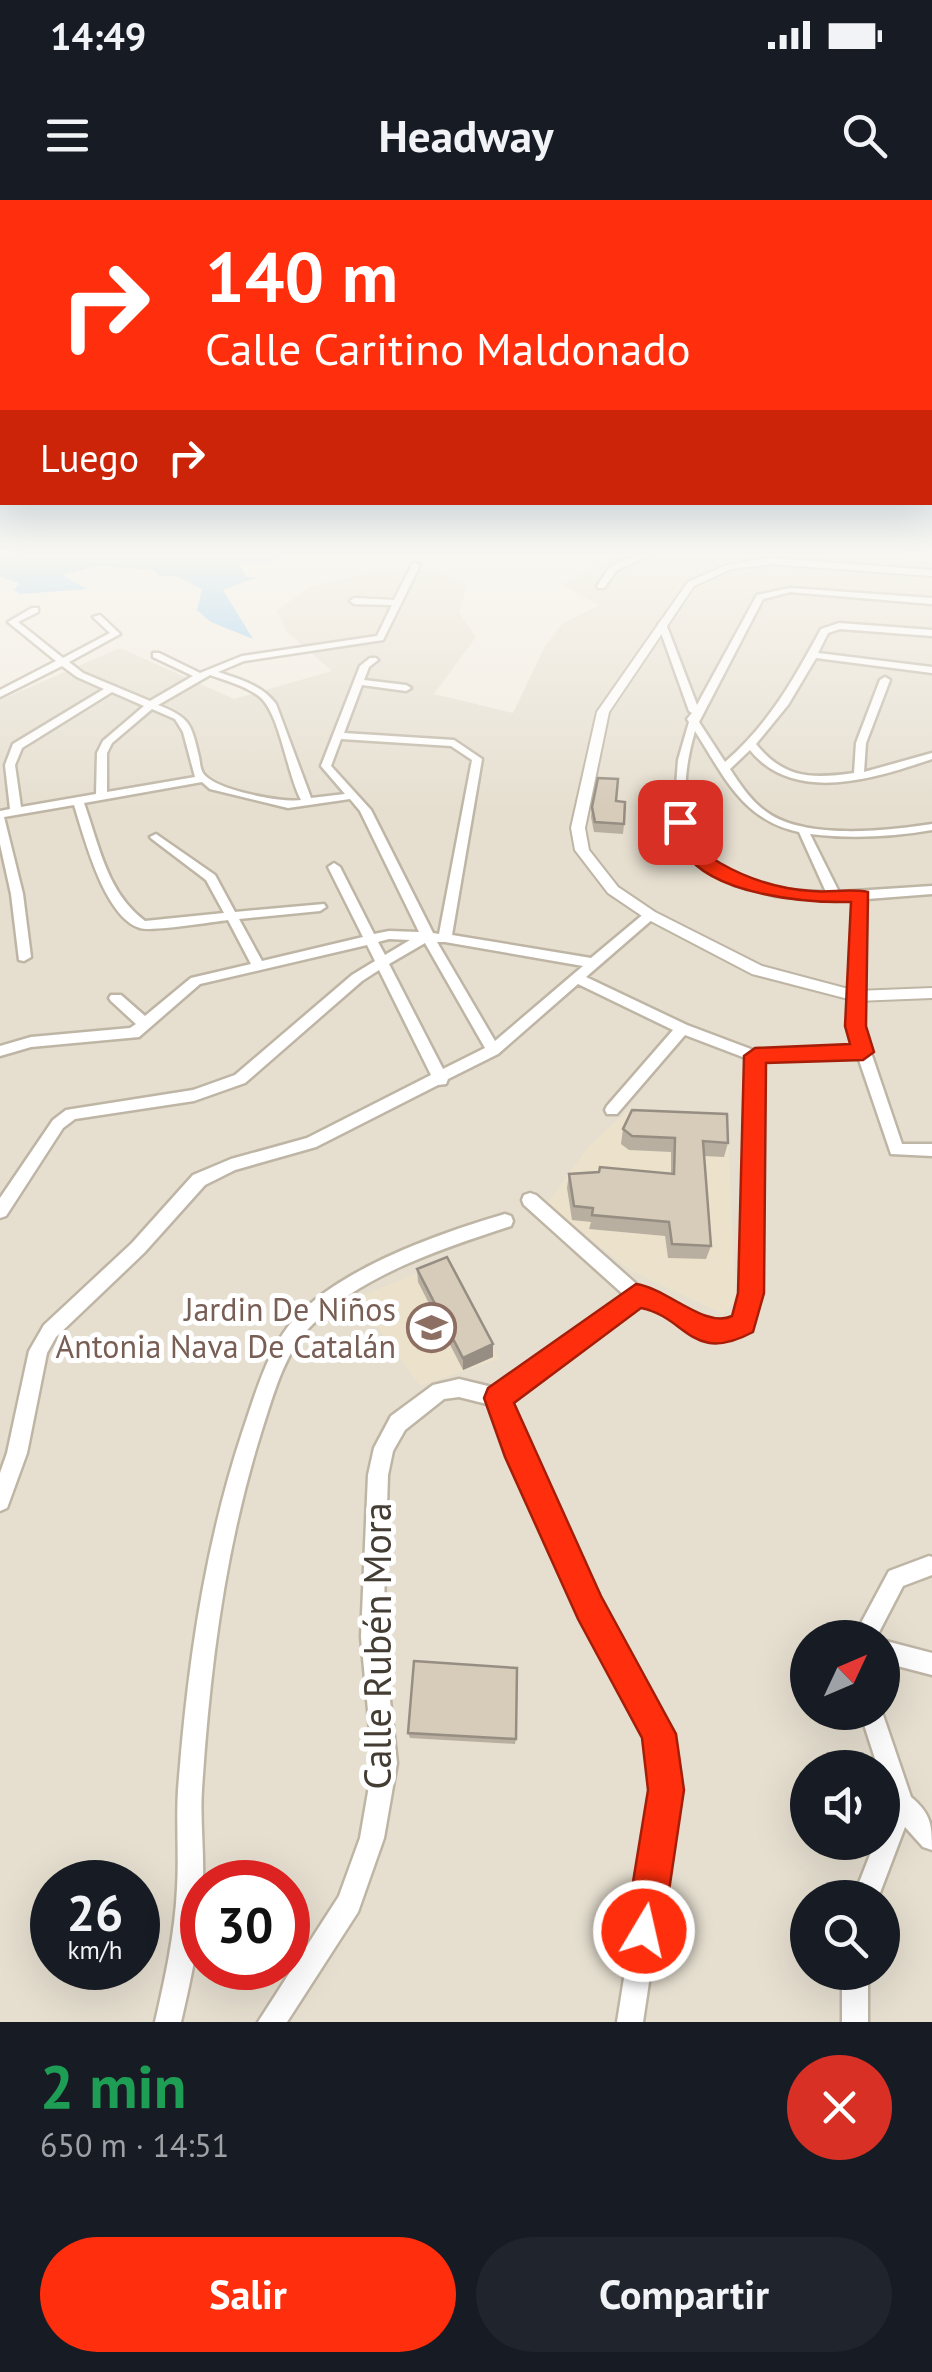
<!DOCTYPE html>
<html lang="es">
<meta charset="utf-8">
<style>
body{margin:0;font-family:"PT Sans",sans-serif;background:#20242c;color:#f1f3f6;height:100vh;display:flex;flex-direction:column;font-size:38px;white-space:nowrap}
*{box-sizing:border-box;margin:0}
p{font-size:32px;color:#9ea1a6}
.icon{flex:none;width:55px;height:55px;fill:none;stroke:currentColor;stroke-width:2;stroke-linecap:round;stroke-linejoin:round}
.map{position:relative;height:1822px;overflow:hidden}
.drawer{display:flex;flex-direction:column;background:#171b24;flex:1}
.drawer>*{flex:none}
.guide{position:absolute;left:0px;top:0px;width:932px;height:305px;box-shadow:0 10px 40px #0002;background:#ff2e0c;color:#fff;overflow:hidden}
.needle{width:65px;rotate:46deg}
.controls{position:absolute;left:790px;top:1420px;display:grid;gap:20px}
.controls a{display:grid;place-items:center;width:110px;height:110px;border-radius:50%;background:#171b24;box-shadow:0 10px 40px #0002;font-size:50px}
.speed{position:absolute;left:30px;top:1660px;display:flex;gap:20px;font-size:50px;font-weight:700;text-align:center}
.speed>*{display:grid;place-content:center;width:130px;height:130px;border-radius:50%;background:#171b24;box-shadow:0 10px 40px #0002;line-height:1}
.speed small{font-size:25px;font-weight:400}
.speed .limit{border:15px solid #d22;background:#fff;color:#111}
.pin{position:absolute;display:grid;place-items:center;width:85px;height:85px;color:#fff;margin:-42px;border-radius:20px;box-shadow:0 5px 15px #0006}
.me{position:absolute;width:110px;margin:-55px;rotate:9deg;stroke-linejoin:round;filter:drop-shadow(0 0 8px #0008)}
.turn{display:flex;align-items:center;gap:35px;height:210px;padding:0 40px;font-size:45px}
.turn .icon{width:130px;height:130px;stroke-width:2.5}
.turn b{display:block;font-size:70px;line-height:85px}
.then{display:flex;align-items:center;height:95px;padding:0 40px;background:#0003;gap:20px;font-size:38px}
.round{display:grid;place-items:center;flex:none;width:105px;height:105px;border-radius:52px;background:#20242c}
.head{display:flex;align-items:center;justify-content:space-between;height:170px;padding:0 40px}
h1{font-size:60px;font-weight:700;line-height:75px;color:#1e9e55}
.cta{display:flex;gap:20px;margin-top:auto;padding:20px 40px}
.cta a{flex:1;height:115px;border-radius:60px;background:#ff2e0c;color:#fff;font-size:40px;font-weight:700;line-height:115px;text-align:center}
.cta a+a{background:#20242c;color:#f1f3f6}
.status{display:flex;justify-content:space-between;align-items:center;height:70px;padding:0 50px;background:#171b24;direction:ltr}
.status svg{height:28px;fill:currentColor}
header{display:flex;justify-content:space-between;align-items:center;height:130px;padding:0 40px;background:#171b24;font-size:45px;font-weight:700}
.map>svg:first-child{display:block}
.residential{fill:#e6dfd0;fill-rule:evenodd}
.education{fill:#ece2cb}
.water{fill:#9bcff3}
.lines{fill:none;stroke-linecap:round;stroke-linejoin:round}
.minor-casing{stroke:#beb5a5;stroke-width:5}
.tertiary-casing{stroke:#beb5a5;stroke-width:4}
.minor{fill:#fff;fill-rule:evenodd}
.tertiary{fill:#fff;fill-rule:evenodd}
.wall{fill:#b9afa0}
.shaded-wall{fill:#968e82}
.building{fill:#d7cbba;stroke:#968e82;stroke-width:2.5}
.route{fill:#ff2e0c;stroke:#a61e08;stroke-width:2.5}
.labels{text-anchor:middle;stroke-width:10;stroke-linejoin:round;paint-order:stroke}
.education-label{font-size:32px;fill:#785e54;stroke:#fff;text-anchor:end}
.near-street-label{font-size:38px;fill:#443d33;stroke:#fff}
</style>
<div class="status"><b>14:49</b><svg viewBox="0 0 49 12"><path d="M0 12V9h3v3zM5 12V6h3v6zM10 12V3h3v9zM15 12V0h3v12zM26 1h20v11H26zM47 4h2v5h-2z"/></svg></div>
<header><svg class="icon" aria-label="menu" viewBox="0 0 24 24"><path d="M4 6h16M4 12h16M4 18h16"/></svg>Headway<svg class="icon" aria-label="search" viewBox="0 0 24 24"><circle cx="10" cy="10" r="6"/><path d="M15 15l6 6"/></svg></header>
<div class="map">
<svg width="932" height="1822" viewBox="0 0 932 1822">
<rect width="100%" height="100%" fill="#f2ede2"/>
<!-- residential -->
<path class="residential" d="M612,353h320v1469h-932v-1322l120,-52 114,51 98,-28 -46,-40 -9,-21 33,-23 60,-15 64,-3 33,18 -8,25 17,25 -42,57 79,19 31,-65 18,-24 37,-19 -37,-20 52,-28zM808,1438h74v74h-74zM808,1568h74v74h-74zM52,1682h86v86h-86zM202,1682h86v86h-86zM808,1698h74v74h-74z"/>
<!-- education -->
<path class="education" d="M626,912l101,10 9,179 -13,13 -93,-44 -83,-66 41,-57z
M447,1061l52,98 -79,27 -63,-88z"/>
<!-- water -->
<path class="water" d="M0,353h283l-11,9 -33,3 8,12h11l-35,13 30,49 -42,-17 -14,-12 5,-21 -26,-13h-16l-7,-6 -56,-4 -34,9 24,14 -66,5 -7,-4 5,-7 -19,-6z"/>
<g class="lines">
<defs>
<path id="minor" d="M641,353h11l-36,18 -12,17h-6l-1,-2 13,-19z
M413,363l7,2 -37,75 -139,21 -26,11c21,7 44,13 58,32l35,94 34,-4 -24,-28 39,-100 10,-8h6l2,2 -9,7 -5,13 42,5 5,3 -5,3 -44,-6 -18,48 110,7 28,19 -30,176 139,23 55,-46h8v6l-68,59 101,48 69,26 99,-4 -7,-21 7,-127 -20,2 -59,-5 -41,-11 -31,-18 -22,-30 -7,-38 3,-39 11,-38 -2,-3 5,-6 -3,-2 -31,-87 4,-3 4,3 31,81 60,-110 33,-7 142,10v6l-142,-12 -27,7 -64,123 26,40c44,-38 69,-83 96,-133l18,-6 93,7v6l-92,-7 -12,4 -10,20 114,14v6l-116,-15 -28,47 -32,39c28,35 56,35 98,29l2,-30 24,-63 5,-3 5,3 -24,63 -2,29 68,-19v6c-56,19 -138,46 -182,-9l-20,19c11,17 23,35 41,46 40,24 116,16 161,9v6c-40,7 -82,9 -122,4l29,58 93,-6v8l-65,5 -5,127 40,118h30v12l-41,-2 -33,-97 -96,4 -2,232 -11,37c-56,21 -62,-14 -110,-26l-130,97 15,43 73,156 74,134 7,56 -35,232h-26l37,-232 -6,-53 -67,-121 -73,-162 -17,-49 -32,-8 -15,2 -39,31 -12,21 -5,24 -5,162 14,126 -13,75 -26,74 -71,110h-29l81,-126 21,-58 13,-75 -12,-126 7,-162 6,-27 17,-32 42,-31 26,-6 37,9 128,-93 -100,-90 -2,-5 2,-5 6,-2 6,2 106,94 28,11 34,19 10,2 22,-3 6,-25 6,-234 -63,-24 -68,79h-10l-2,-4 2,-4 66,-76 -95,-46 -80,70 -50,25 -2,5 -8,1 -122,62 -81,23 -30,15 -61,68 -88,84 -9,16 -20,100 -20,55 -7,3v-38l7,-20 22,-102 15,-26 88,-82 61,-68 38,-16 76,-21 124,-63 -52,-105 -17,11 -117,102 -51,18 -119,18 -12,9 -57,88 -6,2v-20l53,-78 13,-10 127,-20 42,-15 117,-100 23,-14 -8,-16 -167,39 -61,53 -108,10 -31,9v-10l31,-9 99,-9 6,-4 -25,-23 -2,-3 2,-3h10l24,21 46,-38 60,-14 -23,-44c-16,2 -77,12 -88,8 -36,-11 -56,-92 -66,-123l-70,12 19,77 8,63 -7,4 -5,-1 -8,-66 -11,-50v-33l10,-2 -5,-44 8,-21 91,-55 -27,-12 -15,-11 -62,31v-7l56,-29 -48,-39 24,-14h6v4l-20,10 45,36 47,-25 -17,-16 7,-2 20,19 -51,28 14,11 67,28 43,-25 -40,-19v-4h6l41,20 42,-17 135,-20 15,-31 -38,-1 -4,-3 4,-3 40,2zM210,475c17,6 36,11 50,22 20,17 27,77 41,103 -19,3 -87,-10 -98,-27 -3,-5 -3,-11 -4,-16 -8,-33 -8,-39 -41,-52zM112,492l32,14 -41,35 -6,12 -1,41 -75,13 -6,-42 7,-17zM152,509l23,10 8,13 12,45 -88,15v-39l5,-10zM695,531c29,45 47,89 104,101l27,60c-109,0 -164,-48 -131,-161zM341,539l110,7 21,14 -33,174 -6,-1 -62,-123 -40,-44zM202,582l8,7 78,19 62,-9 10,12 59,121 -30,-1 -15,3 -34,-67 -6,-4 -6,4 35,70 -101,24 -23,-42 81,-8 6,-4 -2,-3 -89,8 -20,-37 -59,-41 -6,3 2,2 54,41 18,33 -79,8c-38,-28 -46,-76 -61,-118zM389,739l21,1 -25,15 -7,-13zM437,742h8l138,24 -88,75zM425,743l60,105 -42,21 -54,-105z
M505,1014l6,2 2,5 -2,5c-67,22 -152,49 -202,102 -25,26 -36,68 -47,102 -37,117 -52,237 -60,359 -2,30 2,60 1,91 -1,48 -11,95 -22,142h-26c10,-44 20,-89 22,-134 2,-33 -1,-66 1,-98 9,-121 26,-242 64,-357 13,-38 26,-86 54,-116 48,-50 144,-84 209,-103z
M929,1356l3,1v18l-29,11 -27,52h-23l36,-67z
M882,1440l50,13v22l-50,-13z
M860,1512h22l29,85c20,17 21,27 21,53l-9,-3 -18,-20 -27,71h-25l22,-56h7v-18l8,-19 -8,-23v-14h-4z
M842,1772h26v50h-26z"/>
<path id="tertiary" d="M771,358l161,12v6l-161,-12 -40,5 -37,17 -85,126 -24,116 4,22 29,37 37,25 107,54 94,25 76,-3v10l-76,3 -104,-27 -107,-56 -37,-25 -33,-43 -4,-22 26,-116 91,-130 38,-17z"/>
</defs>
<!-- minor casing -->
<use href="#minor" class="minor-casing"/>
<!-- tertiary casing -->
<use href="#tertiary" class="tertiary-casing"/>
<!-- minor -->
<use href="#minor" class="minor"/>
<!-- tertiary -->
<use href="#tertiary" class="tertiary"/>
</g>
<!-- wall -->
<path class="wall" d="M616,601l8,23 -1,10 -29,-2 -3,-15 1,-10z
M623,929l105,14 -4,14 -20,-1 7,90 -5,13 -38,-1 -3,-22 -76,-7 2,-7 -19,-2 -5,-32 2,-14h102v-22l-42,-2 -8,-6z
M417,1069l76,88 -30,13 -45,-88z
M408,1533l108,6 -1,5 -105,-6z"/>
<!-- shaded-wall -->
<path class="shaded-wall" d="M493,1144v13l-30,13v-12z"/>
<!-- building -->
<path class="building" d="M598,578l20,1 -2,22 9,1 -1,22 -29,-2 -3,-15z
M632,910l95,4 1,29 -25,-2 8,105 -39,-2 -3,-22 -77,-7 1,-7 -19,-2 -5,-32 30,-2 1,-5 74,7 1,-36 -43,-2 -9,-7z
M447,1057l46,87 -30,14 -46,-89z
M414,1461l103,7 -1,71 -108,-6z"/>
<!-- sky -->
<linearGradient id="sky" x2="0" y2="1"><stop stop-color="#89bfec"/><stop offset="0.58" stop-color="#f9f7f2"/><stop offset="1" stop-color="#f9f7f2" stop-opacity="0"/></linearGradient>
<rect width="932" height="609" fill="url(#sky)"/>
<!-- route -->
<path class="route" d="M680,617c16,7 19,34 40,46 28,16 60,26 92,28 18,2 37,-3 56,1l-2,134 8,26 -11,8 -97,3 -2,230 -11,39c-62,33 -66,-15 -112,-24l-127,95 87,193 75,138 8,56 -21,141 -5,13 -14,6 -14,-6 -5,-13 23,-141 -6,-52 -64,-119 -73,-162 -21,-59 4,-10 148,-104c31,4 69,45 96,32l6,-23 6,-237 11,-8 95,-4 -5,-18 6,-124c-45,1 -140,-7 -167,-51 -5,-9 -8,-20 -12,-29z"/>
<!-- icons -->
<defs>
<symbol id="school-ring" viewBox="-11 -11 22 22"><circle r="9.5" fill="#fff" stroke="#8d6e63" stroke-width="1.5"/><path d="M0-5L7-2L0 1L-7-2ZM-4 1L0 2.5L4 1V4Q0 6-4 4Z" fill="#8d6e63"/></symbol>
</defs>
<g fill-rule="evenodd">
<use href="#school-ring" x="404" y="1100" width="55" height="55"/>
</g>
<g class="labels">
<!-- education labels -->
<g class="education-label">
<text x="396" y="1121">Jardin De Niños<tspan x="396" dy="37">Antonia Nava De Catalán</tspan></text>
</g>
<!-- near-street labels -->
<g class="near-street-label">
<text transform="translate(378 1446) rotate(-90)" y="13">Calle Rubén Mora</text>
</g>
</g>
</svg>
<div class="controls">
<a><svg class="needle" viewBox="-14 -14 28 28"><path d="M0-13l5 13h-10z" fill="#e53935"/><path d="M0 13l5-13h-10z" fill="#9ea1a6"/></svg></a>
<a><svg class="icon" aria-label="sound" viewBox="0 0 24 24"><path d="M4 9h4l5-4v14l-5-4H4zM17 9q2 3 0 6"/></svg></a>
<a><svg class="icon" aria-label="search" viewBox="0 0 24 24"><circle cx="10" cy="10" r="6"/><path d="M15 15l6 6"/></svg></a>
</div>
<div class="speed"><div>26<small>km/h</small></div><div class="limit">30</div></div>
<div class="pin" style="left:680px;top:622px;background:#d93025"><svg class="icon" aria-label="arrive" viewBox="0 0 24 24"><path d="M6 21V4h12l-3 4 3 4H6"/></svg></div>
<svg class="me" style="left:644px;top:1731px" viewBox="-20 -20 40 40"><circle r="17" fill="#ff2e0c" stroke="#fff" stroke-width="3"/><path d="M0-11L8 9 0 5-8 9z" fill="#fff"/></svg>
<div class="guide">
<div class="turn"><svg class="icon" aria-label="right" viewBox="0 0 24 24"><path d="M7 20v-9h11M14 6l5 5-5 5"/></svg><div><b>140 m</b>Calle Caritino Maldonado</div></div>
<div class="then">Luego<svg class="icon" aria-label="right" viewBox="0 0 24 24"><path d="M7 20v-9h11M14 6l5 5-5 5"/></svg></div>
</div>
</div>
<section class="drawer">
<div class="head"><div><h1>2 min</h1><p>650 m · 14:51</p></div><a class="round" style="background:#d93025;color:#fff"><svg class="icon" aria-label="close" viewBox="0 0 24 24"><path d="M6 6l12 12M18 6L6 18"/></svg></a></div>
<div class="cta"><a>Salir</a><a>Compartir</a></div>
</section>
